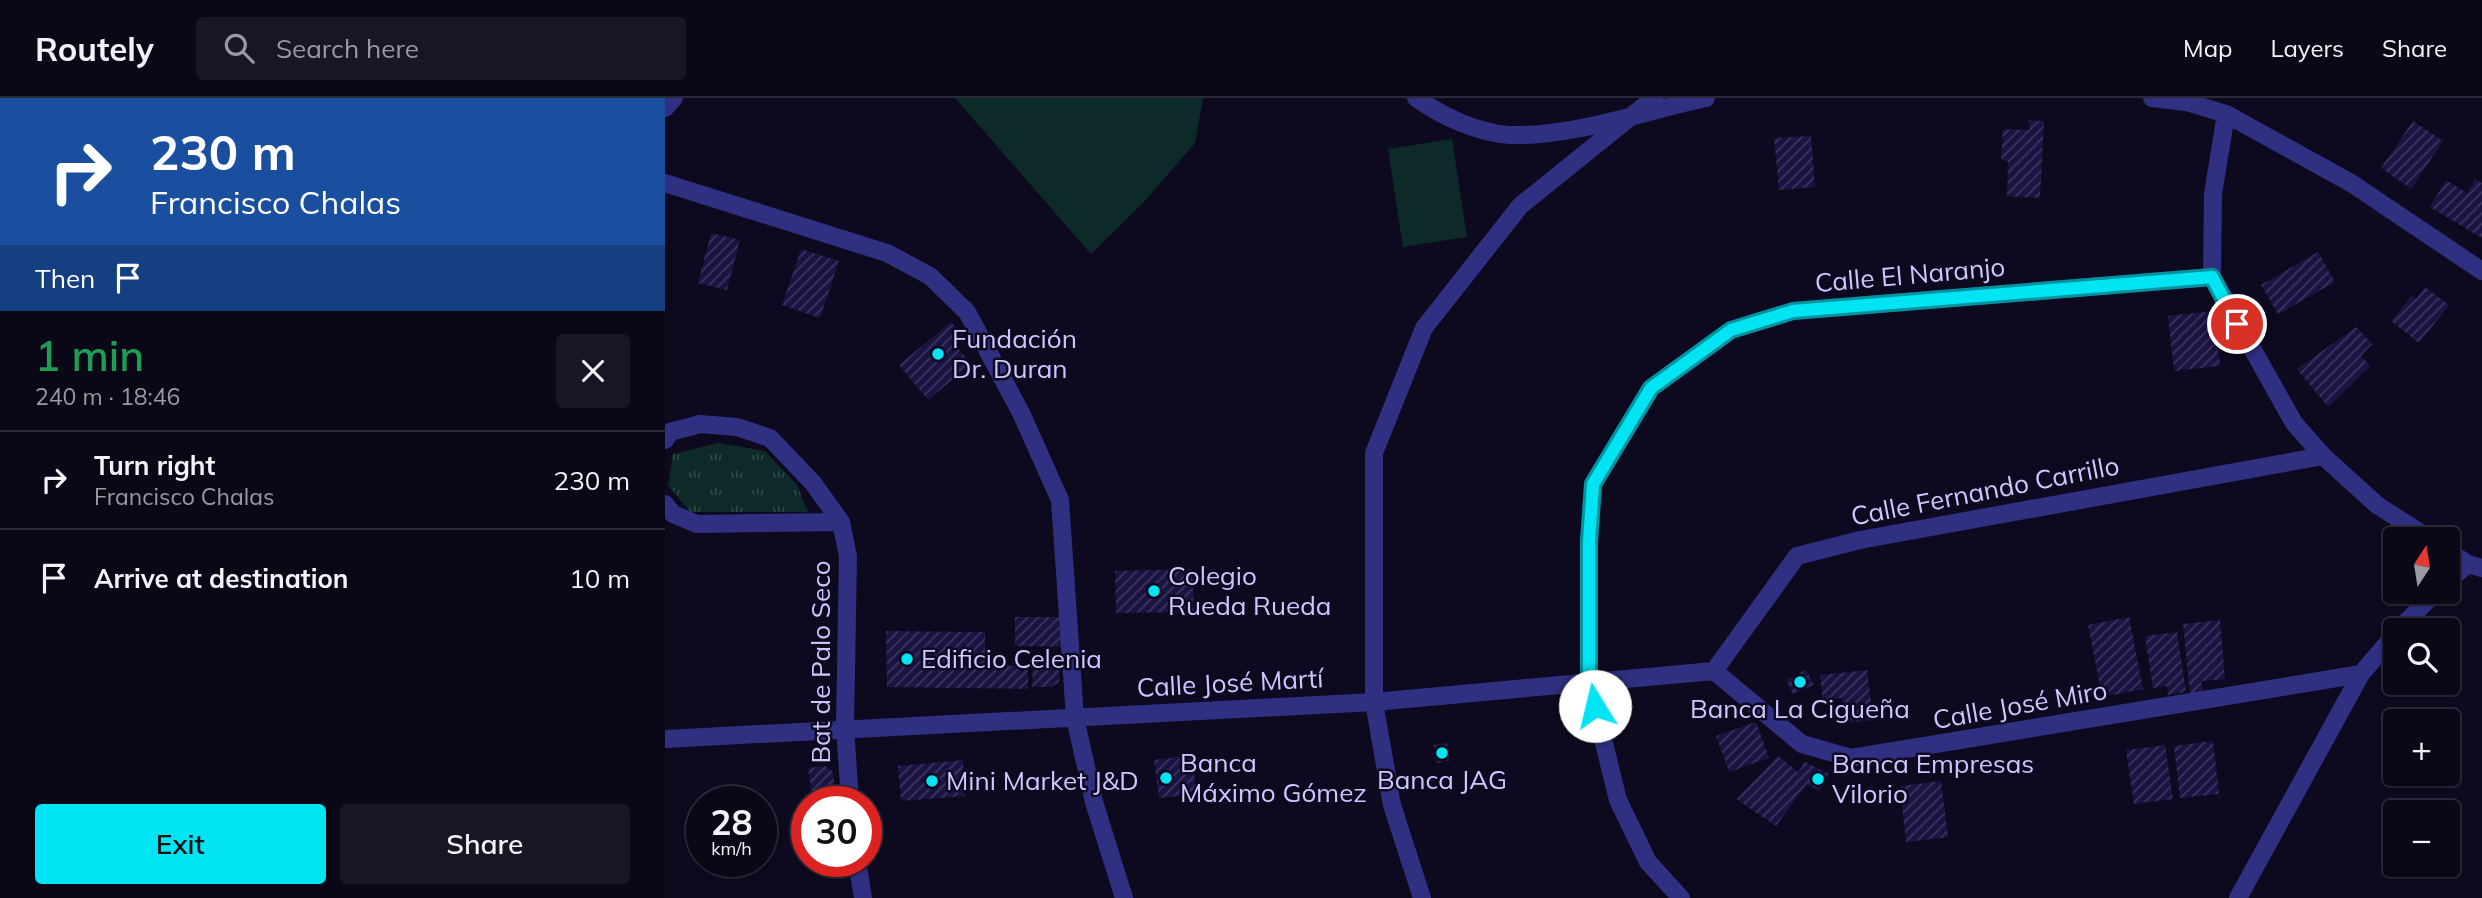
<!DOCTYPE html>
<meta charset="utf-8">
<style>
body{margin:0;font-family:Mulish,sans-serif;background:#181624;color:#f1f3f6;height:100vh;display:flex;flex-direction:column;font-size:26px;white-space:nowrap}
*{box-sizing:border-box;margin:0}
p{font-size:23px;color:#999aa1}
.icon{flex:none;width:38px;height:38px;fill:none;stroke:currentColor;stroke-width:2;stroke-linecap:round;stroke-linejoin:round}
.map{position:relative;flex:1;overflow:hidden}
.panel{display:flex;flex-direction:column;background:#0a0817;width:665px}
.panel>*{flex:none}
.hud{background:#1a4fa0;color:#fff;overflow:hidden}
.needle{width:46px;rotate:12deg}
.fabs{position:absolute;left:1718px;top:429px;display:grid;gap:14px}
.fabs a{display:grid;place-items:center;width:77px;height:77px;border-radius:7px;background:#0a0817;box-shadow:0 2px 5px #0004,0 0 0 2px #2a2936;font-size:35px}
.speed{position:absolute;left:21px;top:688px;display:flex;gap:14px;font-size:35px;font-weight:700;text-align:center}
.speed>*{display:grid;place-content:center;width:91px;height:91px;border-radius:50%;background:#0a0817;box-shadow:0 2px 5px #0004,0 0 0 2px #2a2936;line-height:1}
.speed small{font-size:18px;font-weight:400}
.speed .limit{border:10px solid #d22;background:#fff;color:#111}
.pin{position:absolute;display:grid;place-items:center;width:60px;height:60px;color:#fff;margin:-30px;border:4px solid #fff;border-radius:50%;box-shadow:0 2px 7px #0007}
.me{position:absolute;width:77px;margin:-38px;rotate:351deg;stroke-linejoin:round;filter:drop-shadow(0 0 5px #0008)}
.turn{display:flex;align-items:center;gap:24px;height:147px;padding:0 35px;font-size:32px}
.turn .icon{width:91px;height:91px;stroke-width:2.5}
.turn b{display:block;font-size:49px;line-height:60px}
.then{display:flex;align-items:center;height:66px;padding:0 35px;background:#0003;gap:14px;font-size:26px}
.round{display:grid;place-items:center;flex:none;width:74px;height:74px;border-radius:7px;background:#181624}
.headline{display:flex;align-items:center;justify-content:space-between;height:119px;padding:0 35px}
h1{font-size:42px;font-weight:600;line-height:52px;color:#1e9e55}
.cta{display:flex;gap:14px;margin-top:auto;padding:14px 35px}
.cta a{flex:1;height:80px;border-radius:7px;background:#00e4f3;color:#111;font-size:28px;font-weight:600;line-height:80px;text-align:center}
.cta a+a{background:#181624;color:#f1f3f6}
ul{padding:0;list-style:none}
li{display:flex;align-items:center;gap:21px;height:98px;padding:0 35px;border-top:2px solid #2a2936}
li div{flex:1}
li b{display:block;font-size:26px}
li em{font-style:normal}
header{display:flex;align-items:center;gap:42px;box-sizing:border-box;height:98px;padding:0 35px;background:#0a0817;border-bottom:2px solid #2a2936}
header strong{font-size:33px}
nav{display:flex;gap:38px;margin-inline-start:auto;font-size:24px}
.search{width:490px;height:63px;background:#181624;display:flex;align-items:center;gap:18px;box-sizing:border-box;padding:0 24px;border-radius:7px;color:#999aa1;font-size:26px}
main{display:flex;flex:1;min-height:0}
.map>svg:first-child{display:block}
.grass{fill:url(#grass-tufts)}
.garden{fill:#0c2a27}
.building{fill:url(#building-hatch)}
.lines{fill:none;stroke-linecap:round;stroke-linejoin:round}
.street{stroke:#303083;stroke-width:18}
.route-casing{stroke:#00949e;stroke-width:18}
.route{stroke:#00e4f3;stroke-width:12}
.poi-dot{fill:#00e4f3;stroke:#0d0a1f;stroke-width:2.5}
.labels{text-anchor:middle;stroke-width:5;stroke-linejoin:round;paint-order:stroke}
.street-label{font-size:26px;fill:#ccc8ff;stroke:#0d0a1f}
.poi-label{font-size:26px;fill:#ccc8ff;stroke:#0d0a1f;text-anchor:start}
</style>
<header>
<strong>Routely</strong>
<div class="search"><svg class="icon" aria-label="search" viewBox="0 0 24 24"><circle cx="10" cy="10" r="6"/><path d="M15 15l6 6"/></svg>Search here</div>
<nav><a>Map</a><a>Layers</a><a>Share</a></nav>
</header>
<main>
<section class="panel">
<div class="hud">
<div class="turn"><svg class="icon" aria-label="right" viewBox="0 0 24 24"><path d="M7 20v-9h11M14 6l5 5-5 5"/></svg><div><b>230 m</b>Francisco Chalas</div></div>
<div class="then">Then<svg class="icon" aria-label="arrive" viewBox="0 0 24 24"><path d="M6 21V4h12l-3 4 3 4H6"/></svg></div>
</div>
<div class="headline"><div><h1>1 min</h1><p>240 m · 18:46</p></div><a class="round"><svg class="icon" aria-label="close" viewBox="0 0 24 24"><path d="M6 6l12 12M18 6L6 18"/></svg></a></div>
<ul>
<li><svg class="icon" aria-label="right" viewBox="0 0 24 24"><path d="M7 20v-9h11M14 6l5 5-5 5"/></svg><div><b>Turn right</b><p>Francisco Chalas</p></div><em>230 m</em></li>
<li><svg class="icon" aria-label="arrive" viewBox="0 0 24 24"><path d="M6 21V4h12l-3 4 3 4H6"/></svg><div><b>Arrive at destination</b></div><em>10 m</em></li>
</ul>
<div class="cta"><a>Exit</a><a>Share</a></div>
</section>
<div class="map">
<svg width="1817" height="800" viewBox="0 0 1817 800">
<defs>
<pattern id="grass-tufts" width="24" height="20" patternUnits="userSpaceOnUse" patternTransform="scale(1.75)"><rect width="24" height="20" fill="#0c2a27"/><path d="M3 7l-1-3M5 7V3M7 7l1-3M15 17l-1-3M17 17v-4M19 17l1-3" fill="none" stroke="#2e4747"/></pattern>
<pattern id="building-hatch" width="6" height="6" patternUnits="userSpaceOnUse" patternTransform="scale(1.75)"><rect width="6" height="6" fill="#1b1442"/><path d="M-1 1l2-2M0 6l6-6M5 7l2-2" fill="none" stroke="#3b355e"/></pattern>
</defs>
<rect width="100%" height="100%" fill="#0d0a1f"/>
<!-- grass -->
<path class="grass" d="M53,345l47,8 32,34 11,27h-118l-22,-27 5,-31z"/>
<!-- garden -->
<path class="garden" d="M290,0h248l-8,45 -51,59 -53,52z
M787,41l15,98 -64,10 -15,-98z"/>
<!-- building -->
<path class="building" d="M1364,22l15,1 -4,77 -33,-2 1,-34 -7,-3 2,-30 26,1z
M1748,23l30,20 -32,48 -30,-21z
M1146,38l4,51 -36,3 -5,-52z
M1810,81l7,4v55l-52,-31 16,-27 21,13z
M46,135l29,7 -13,50 -29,-7z
M136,151l38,12 -19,57 -38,-13z
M1653,154l17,30 -57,32 -17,-29z
M1760,189l24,18 -30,38 -28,-22 21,-26 4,4z
M1549,213l6,55 -46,5 -6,-55z
M286,224l12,14 -9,7 17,21 -43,36 -29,-35z
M1691,229l16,17 -11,12 9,10 -42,41 -31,-38z
M527,471l2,43 -78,1 -1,-42z
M350,519h50v30l-50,-1z
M1464,519l14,72 -41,8 -14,-72z
M1555,522l5,59 -24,2 2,11 -13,1 -7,-69z
M221,533l99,1v33l43,1v23l-141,-2z
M1512,534l9,60 -18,3 -1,-9 -14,2 -8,-52z
M368,568h27l-1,16 -8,5h-19z
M1141,572l8,15 -21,9 -7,-14z
M1202,572l6,50 -28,3 -3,-25 -19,2 -3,-25z
M1091,624l13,36 -40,14 -13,-36z
M1548,643l6,53 -39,4 -6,-52z
M782,645l3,18 -14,2 -2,-18z
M1500,647l8,54 -39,5 -8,-54z
M527,657l4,39 -37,4 -5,-38z
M1113,658l20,16 7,-10 24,12 -10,17 -12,-7 -31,42 -40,-27z
M298,662l2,36 -64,5 -3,-35z
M160,668l8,6 4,30h-24l-5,-34z
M1276,683l7,56 -42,5 -6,-56z"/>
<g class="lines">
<!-- street -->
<path class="street" d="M751,0c26,18 61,35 94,37 62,2 135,-24 196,-37
M1487,0l34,4 40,12 125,69 131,88
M0,10l9,-10
M1561,16l-13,80 -1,83 82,146 29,33 54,49 53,34
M0,85l222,70 43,23 37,36 54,101 39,87 15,218 19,84 30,96
M0,342l5,-8 30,-8 37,3 33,11 43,45 28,39 7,34 -3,171 5,75
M0,406l8,10 24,10 144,-2
M1783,453l20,13 14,4
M1783,483l20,-17
M1733,532l38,-38
M1049,573l88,73 49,14 510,-84
M1049,573l83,-115 63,-16 463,-84
M0,641l709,-37 340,-31
M192,763l6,37
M757,800l-30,-93 -18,-103v-249l50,-125 96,-122 134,-108
M1016,800l-33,-36 -30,-62 -29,-118v-140l4,-58 58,-96 80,-58 62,-19 419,-34
M1573,800l123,-224 35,-41"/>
</g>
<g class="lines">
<defs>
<path id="route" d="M930,608l-6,-24v-140l4,-58 58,-96 80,-58 62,-19 419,-34 25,47"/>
</defs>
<!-- route casing -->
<use href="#route" class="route-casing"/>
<!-- route -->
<use href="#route" class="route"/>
</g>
<!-- markers -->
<g class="poi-dot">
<circle cx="273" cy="256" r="7"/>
<circle cx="489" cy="493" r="7"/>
<circle cx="242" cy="561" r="7"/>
<circle cx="1135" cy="584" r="7"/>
<circle cx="777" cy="655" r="7"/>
<circle cx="501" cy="680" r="7"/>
<circle cx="1153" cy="681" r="7"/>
<circle cx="267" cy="683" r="7"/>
</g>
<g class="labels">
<!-- street labels -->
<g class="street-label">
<text transform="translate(1245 177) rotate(-5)" y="9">Calle El Naranjo</text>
<text transform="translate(1320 393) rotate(-11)" y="9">Calle Fernando Carrillo</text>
<text transform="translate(156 564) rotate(-90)" y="9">Bat de Palo Seco</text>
<text transform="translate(565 585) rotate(-3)" y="9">Calle José Martí</text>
<text transform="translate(1355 607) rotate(-10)" y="9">Calle José Miro</text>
</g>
<!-- poi labels -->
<g class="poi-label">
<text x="287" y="250">Fundación<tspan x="287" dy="30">Dr. Duran</tspan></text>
<text x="503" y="487">Colegio<tspan x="503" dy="30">Rueda Rueda</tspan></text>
<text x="256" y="570">Edificio Celenia</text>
<text x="1135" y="620" text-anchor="middle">Banca La Cigueña</text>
<text x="515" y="674">Banca<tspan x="515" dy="30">Máximo Gómez</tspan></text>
<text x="1167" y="675">Banca Empresas<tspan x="1167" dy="30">Vilorio</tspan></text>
<text x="777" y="691" text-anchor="middle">Banca JAG</text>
<text x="281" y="692">Mini Market J&amp;D</text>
</g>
</g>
</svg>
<div class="fabs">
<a><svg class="needle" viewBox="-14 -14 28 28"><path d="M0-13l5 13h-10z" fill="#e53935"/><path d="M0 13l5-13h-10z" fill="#999aa1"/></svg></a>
<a><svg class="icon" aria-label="search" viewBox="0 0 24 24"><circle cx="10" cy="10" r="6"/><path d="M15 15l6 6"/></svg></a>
<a>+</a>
<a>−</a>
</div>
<div class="speed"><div>28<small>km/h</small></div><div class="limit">30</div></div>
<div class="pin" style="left:1572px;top:226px;background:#d93025"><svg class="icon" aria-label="arrive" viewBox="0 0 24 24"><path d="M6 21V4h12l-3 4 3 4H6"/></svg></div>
<svg class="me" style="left:930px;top:608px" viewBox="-20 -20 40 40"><circle r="19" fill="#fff"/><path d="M0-13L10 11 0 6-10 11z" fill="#00e4f3"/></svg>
</div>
</main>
